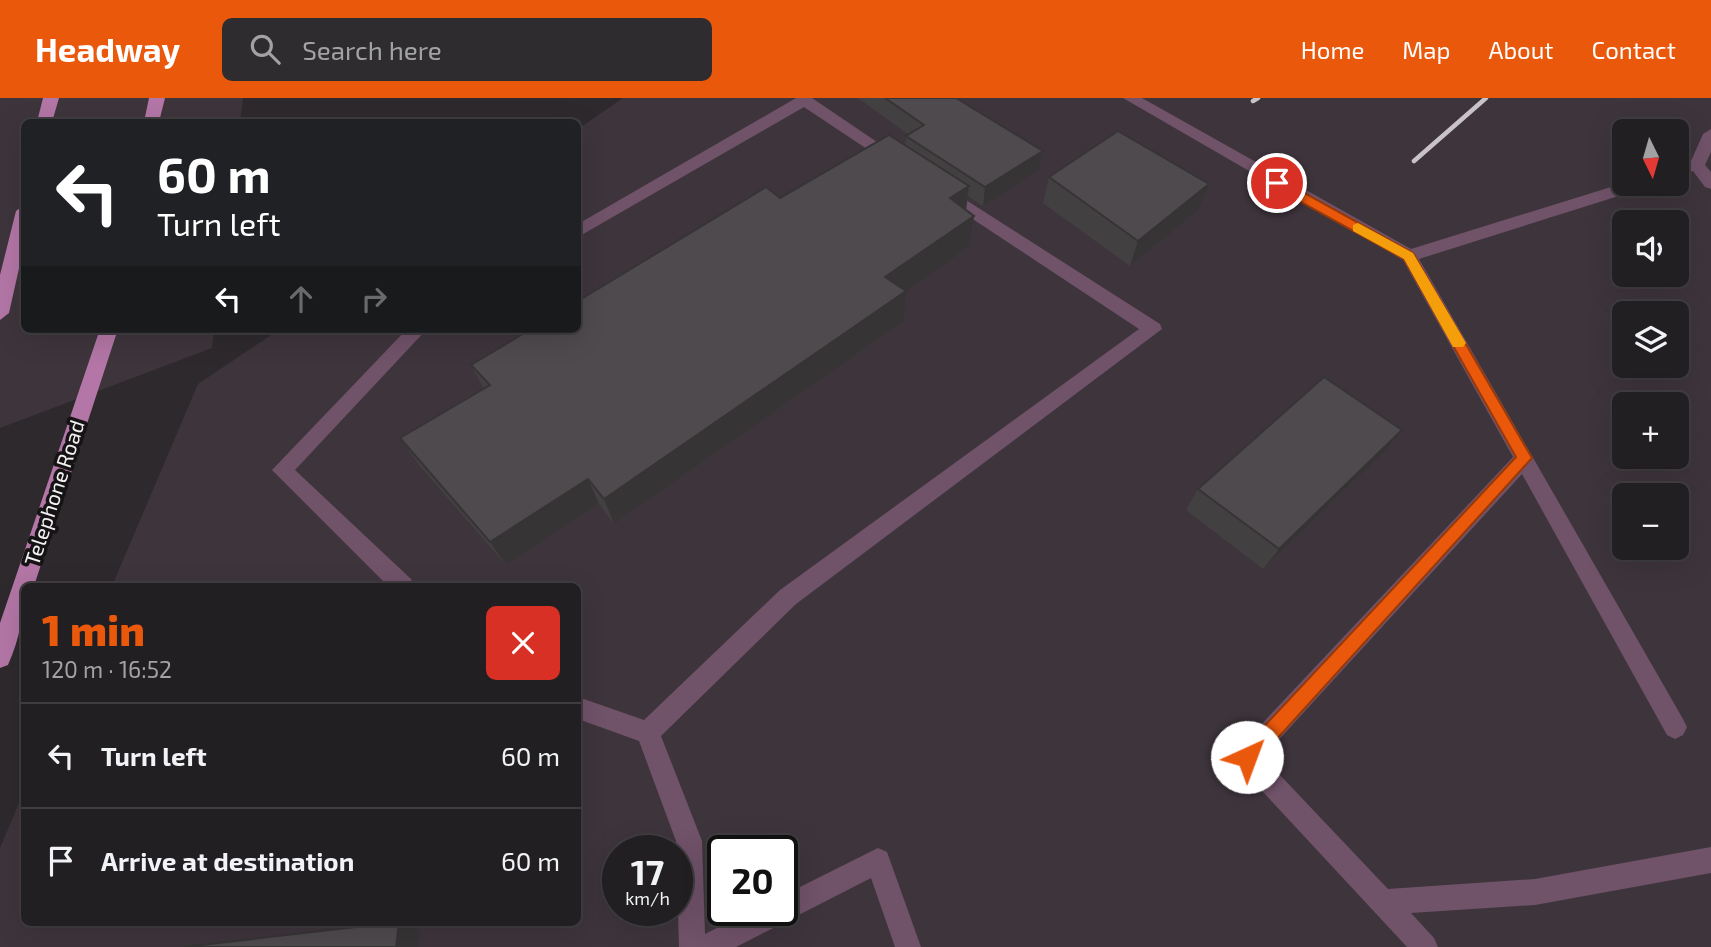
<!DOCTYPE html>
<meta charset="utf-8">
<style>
body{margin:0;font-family:"Exo 2",sans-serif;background:#2e2c2f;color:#f1f3f6;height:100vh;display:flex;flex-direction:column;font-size:26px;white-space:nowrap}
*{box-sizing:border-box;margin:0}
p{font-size:23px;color:#a2a2a5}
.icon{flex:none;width:38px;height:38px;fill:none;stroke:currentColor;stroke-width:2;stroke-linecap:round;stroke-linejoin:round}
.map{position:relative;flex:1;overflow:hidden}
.sheet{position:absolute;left:21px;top:485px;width:560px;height:343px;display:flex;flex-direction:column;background:#221f22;border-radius:10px;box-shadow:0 7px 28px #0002,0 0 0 2px #3f3d40}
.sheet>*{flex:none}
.guide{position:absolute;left:21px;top:21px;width:560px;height:214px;border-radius:10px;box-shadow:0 7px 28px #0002,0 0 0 2px #3f3d40;background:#202124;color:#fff;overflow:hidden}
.needle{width:46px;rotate:175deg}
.tools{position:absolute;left:1612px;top:21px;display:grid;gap:14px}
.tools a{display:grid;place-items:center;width:77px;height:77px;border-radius:10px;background:#221f22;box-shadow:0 7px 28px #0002,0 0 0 2px #3f3d40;font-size:35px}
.speed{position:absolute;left:602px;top:737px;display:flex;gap:14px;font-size:35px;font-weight:700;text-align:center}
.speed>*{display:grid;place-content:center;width:91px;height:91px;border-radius:50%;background:#221f22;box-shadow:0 7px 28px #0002,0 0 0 2px #3f3d40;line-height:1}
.speed small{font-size:18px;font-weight:400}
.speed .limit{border:4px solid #111;border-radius:10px;background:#fff;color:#111}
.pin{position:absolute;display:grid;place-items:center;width:60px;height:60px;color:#fff;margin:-30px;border:4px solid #fff;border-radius:50%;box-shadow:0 2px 7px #0007}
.me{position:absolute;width:77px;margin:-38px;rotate:43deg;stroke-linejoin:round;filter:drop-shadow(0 0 5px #0008)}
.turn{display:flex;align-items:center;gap:24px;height:147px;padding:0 21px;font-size:32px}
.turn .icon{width:91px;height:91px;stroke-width:2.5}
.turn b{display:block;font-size:49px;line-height:60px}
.lanes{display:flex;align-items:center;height:66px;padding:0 21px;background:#0003;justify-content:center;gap:35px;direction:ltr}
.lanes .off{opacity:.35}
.round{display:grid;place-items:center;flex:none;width:74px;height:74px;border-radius:10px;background:#2e2c2f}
.overview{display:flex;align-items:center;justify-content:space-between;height:119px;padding:0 21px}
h1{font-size:42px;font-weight:800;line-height:52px;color:#ea580c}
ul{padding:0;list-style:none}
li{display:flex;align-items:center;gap:21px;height:105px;padding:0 21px;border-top:2px solid #3f3d40}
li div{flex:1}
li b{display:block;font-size:26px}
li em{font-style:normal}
header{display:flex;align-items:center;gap:42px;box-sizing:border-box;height:98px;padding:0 35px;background:#ea580c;color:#fff}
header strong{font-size:33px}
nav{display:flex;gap:38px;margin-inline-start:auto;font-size:24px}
.search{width:490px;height:63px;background:#2e2c2f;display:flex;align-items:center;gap:18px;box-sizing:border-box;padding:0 24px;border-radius:10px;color:#a2a2a5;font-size:26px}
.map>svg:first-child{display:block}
.built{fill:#3e353c;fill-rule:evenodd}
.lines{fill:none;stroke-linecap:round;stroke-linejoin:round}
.minor{fill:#705269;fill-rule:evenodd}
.major{fill:#b376a6;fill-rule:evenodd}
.rail{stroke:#c7c3c6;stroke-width:4.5}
.wall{fill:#434042}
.shaded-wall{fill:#373436}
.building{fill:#4e4a4d;stroke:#373436;stroke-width:2}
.route{fill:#ea580c;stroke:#983908;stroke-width:2}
.slow{fill:#f59e0b}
.labels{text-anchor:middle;stroke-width:7;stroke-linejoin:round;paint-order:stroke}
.street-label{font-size:21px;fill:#f4f1f3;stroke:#151314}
</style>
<header>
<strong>Headway</strong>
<div class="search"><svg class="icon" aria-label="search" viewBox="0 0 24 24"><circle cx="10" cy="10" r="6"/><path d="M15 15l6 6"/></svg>Search here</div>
<nav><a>Home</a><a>Map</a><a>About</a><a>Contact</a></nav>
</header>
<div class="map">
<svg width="1711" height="849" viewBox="0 0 1711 849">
<rect width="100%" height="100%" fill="#2e292d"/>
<!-- built -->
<path class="built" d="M0,0h243l-3,24h-216v207h190l-2,19 -212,80z
M623,0h1088v849h-1711v-99l24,-57v131h554v-336h-466l86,-202 82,-55h298v-200zM1624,33h52v53h-52zM1624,124h52v53h-52zM1624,215h52v53h-52zM1624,306h52v53h-52zM1624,397h52v53h-52zM618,752h59v60h-59zM723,752h59v60h-59z"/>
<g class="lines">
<!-- minor -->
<path class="minor" d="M796,0h16l90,61 -2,4h-12l-84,-56 -226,130v-13z
M1123,0h19l269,151 213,-66 22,1 -2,4 -225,71 264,460 4,8 -4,8 -8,4 -8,-4 -145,-261 -259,283 125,132 147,-10 176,-32v26l-176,32 -124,8 23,25 4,9h-31l-169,-182 -3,-8 3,-8 275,-292 -110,-197z
M1711,31v23l-6,13 6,7v17l-6,-2 -12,-16 -17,5v-11l15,-4 12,-27z
M944,88l216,138 2,5 -366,275 -135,132 41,105 3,93 48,-24h29v-14l96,-48 9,4 34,95h-26l-24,-69 -135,69h-57l-3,-106 -37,-100 -61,-22v-22l66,23 136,-130 359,-261 -201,-133 -2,-4z
M407,231h20l-132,141 116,109 3,7h-26l-116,-116z"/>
<!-- major -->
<path class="major" d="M43,0h16l-7,24h-15z
M149,0h16l-6,24h-15z
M24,107v41l-15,67 -9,7v-45l16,-64z
M100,231h18l-84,257h-10c0,28 -4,52 -16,79l-8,3v-45z"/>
<!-- rail -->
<path class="rail" d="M1253,3l5,-3
M1414,63l72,-63"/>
</g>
<!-- wall -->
<path class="wall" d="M858,0h98l87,53 -4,19 -56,36 -15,-10 -2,14 8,6 -4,30 -64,45 -2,30 -290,203 -15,-20 -93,61 -87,-100 -19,-27 84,-49 -13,-24 309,-167 125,-53 1,-9 2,-2z
M1049,79l160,7 -10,26 -69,56 -87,-63z
M1383,355l-120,116 -77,-59 12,-21z"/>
<!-- shaded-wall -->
<path class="shaded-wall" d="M1043,53l-4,19 -56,36 2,-19z
M1209,86l-10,26 -69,56 8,-25z
M969,88l-4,31 -15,-19z
M974,118l-4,30 -86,61 1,-30z
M906,193l-2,30 -290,203 -10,-25z
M1402,332l-19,23 -120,116 16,-20z
M588,381l11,25 -93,61 -16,-23z
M399,824l21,8 -2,17h-22z"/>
<!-- building -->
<path class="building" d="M885,0h71l87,53 -58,36 -79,-51 18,-11z
M1118,33l91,53 -71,57 -89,-64z
M889,37l80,51 -19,12 24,18 -89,61 21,14 -302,208 -16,-20 -98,63 -90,-104 90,-53 -19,-20 60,-36h47v-28l188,-114 14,11z
M1324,279l78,53 -123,119 -81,-60z
M399,824l-3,25h-212z"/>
<!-- route -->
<path class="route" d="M1272,82h9l132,73 119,205 -278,306 -7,2 -6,-2 -3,-7 3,-6 275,-294 -112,-198 -132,-73z"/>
<!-- slow -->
<path class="slow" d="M1358,125l55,30 53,90 -3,4h-10l-49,-88 -51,-28v-6z"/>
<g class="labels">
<!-- street labels -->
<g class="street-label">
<text transform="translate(55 395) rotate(-72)" y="7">Telephone Road</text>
</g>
</g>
</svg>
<div class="tools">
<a><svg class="needle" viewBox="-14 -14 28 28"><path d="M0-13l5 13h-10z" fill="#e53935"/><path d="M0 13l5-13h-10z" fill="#a2a2a5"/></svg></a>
<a><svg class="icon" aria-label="sound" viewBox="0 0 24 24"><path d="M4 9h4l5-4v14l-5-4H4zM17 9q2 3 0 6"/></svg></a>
<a><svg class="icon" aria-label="layers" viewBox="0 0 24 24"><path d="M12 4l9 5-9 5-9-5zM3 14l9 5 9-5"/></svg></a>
<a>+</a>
<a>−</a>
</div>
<div class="speed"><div>17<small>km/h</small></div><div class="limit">20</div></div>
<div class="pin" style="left:1277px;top:85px;background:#d93025"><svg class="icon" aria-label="arrive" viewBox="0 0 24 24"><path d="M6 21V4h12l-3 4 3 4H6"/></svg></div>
<svg class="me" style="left:1247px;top:659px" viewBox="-20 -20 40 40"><circle r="19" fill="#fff"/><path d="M0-13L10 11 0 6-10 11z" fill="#ea580c"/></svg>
<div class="guide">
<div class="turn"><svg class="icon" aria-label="left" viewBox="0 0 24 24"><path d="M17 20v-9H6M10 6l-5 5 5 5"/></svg><div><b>60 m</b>Turn left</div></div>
<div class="lanes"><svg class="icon" aria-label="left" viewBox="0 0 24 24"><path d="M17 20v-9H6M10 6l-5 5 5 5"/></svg><svg class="icon off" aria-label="ahead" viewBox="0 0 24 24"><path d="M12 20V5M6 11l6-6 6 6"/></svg><svg class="icon off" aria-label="right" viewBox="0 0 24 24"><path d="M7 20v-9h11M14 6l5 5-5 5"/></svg></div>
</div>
<section class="sheet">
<div class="overview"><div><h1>1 min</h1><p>120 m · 16:52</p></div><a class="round" style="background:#d93025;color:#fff"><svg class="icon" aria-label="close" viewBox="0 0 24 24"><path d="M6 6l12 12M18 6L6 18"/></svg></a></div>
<ul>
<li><svg class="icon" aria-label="left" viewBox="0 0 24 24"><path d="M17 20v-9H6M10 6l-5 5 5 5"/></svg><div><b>Turn left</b></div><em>60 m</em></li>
<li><svg class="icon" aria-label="arrive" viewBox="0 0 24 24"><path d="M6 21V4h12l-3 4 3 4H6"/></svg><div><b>Arrive at destination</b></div><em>60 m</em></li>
</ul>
</section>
</div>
